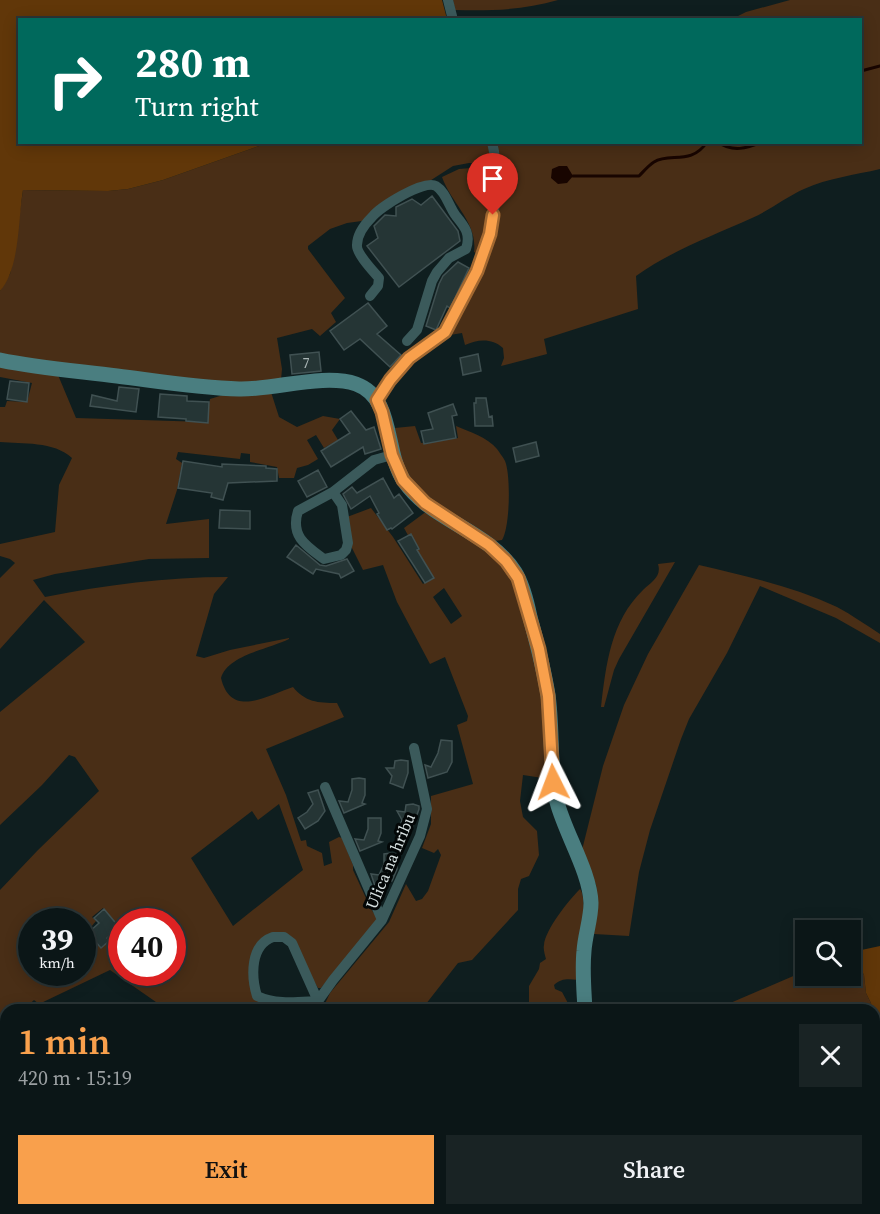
<!DOCTYPE html>
<meta charset="utf-8">
<style>
body{margin:0;font-family:"Source Serif 4",serif;background:#192324;color:#f1f3f6;height:100vh;display:flex;flex-direction:column;font-size:22px;white-space:nowrap}
*{box-sizing:border-box;margin:0}
p{font-size:20px;color:#9a9fa1}
.icon{flex:none;width:33px;height:33px;fill:none;stroke:currentColor;stroke-width:2;stroke-linecap:round;stroke-linejoin:round}
.map{position:relative;flex:1;overflow:hidden}
.panel{position:absolute;left:0px;top:1004px;width:880px;height:212px;display:flex;flex-direction:column;background:#0b1617;border-radius:18px 18px 0 0;box-shadow:0 3px 15px #0003,0 0 0 2px #2b3536}
.panel>*{flex:none}
.guide{position:absolute;left:18px;top:18px;width:844px;height:126px;border-radius:0px;box-shadow:0 3px 15px #0003,0 0 0 2px #2b3536;background:#00695c;color:#fff;overflow:hidden}
.tools{position:absolute;left:795px;top:920px;display:grid;gap:12px}
.tools a{display:grid;place-items:center;width:66px;height:66px;border-radius:0px;background:#0b1617;box-shadow:0 3px 15px #0003,0 0 0 2px #2b3536;font-size:30px}
.speed{position:absolute;left:18px;top:908px;display:flex;gap:12px;font-size:30px;font-weight:700;text-align:center}
.speed>*{display:grid;place-content:center;width:78px;height:78px;border-radius:50%;background:#0b1617;box-shadow:0 3px 15px #0003,0 0 0 2px #2b3536;line-height:1}
.speed small{font-size:15px;font-weight:400}
.speed .limit{border:9px solid #d22;background:#fff;color:#111}
.pin{position:absolute;display:grid;place-items:center;width:51px;height:51px;color:#fff;margin:-62px -26px;border-radius:50% 50% 50% 0;rotate:-45deg;box-shadow:0 0 6px #0007}
.pin .icon{rotate:45deg}
.me{position:absolute;width:66px;margin:-33px;rotate:357deg;stroke-linejoin:round;filter:drop-shadow(0 0 4px #0008)}
.turn{display:flex;align-items:center;gap:21px;height:126px;padding:0 18px;font-size:27px}
.turn .icon{width:78px;height:78px;stroke-width:2.5}
.turn b{display:block;font-size:42px;line-height:51px}
.round{display:grid;place-items:center;flex:none;width:63px;height:63px;border-radius:0px;background:#192324}
.summary{display:flex;align-items:center;justify-content:space-between;height:102px;padding:0 18px}
h1{font-size:36px;font-weight:600;line-height:45px;color:#f9a04c}
.primary-button{display:flex;gap:12px;margin-top:auto;padding:12px 18px}
.primary-button a{flex:1;height:69px;border-radius:0px;background:#f9a04c;color:#111;font-size:24px;font-weight:600;line-height:69px;text-align:center}
.primary-button a+a{background:#192324;color:#f1f3f6}
.map>svg:first-child{display:block}
.green{fill:#492e16;fill-rule:evenodd}
.forest{fill:#613709}
.water{fill:#180500}
.lines{fill:none;stroke-linecap:round;stroke-linejoin:round}
.stream{stroke:#180500;stroke-width:3}
.building{fill:#253535;stroke:#405152;stroke-width:1.5}
.street{stroke:#3b5a5b;stroke-width:10}
.secondary{stroke:#4a7e80;stroke-width:15}
.route-casing{stroke:#a26831;stroke-width:15}
.route{stroke:#f9a04c;stroke-width:10}
.labels{text-anchor:middle;stroke-width:6;stroke-linejoin:round;paint-order:stroke}
.number-label{font-size:14px;fill:#aab6b6}
.street-label{font-size:16px;fill:#d7e1e1;stroke:#030707}
</style>
<div class="map">
<svg width="880" height="1214" viewBox="0 0 880 1214">
<rect width="100%" height="100%" fill="#0f1e1f"/>
<!-- green -->
<path class="green" d="M453,0h105c-34,10 -67,11 -103,10z
M790,0h90v169c-25,6 -52,9 -76,20 -18,8 -34,21 -52,29 -40,18 -81,33 -116,58l2,33 -94,30 3,15 -46,12 3,-8 -1,-10c-11,-10 -25,-9 -38,-3l-3,-12 -12,2 35,-73 10,-33 2,-86 364,-1v-122l-129,-1 14,-7z
M267,143h222l2,21 -22,-1 -16,3 -84,54 -22,3 -17,6 -22,17v3l37,49 -14,15 5,9 -16,14 -8,-7 -35,9 5,31 -1,11 -41,5 -240,-29v-65l10,-17 3,-14 10,-70 85,1 20,-2 35,-9z
M471,168l18,3c11,16 -5,65 -9,84l-6,-3c4,-29 -23,-49 -32,-75l17,-8z
M0,365l58,10 18,43 130,4 4,-23 13,-4 48,-3 8,25 18,10 26,-11 17,3 -8,11 6,10 -14,8 -8,-13 -9,5 11,19 -10,6 -11,3 -3,10h-15l-2,-11 -27,-5v-8l-9,-1 -1,6 -62,-7 -2,7 6,4 -5,27 -11,34 43,-5v39l-60,1 -94,15 -22,6 12,17c60,-12 121,-20 183,-20l-14,17 -18,62 8,2 26,-8 59,-12v1c-20,10 -61,16 -68,39 10,41 45,18 72,9 12,15 25,16 44,16l7,14 -78,32 20,46 15,46 5,-1 1,6 15,7 2,13 8,-3 -3,-21 10,-5 3,1 11,27v5l18,39 7,10 -57,69h-3l-34,-56 -13,1 -18,19 8,50 12,5 22,-1 16,3h-145l-56,-39 -71,34 -5,-4 -10,9 -18,1v171l-6,-2v-289l38,-40 61,-59 -24,-34 -6,-2 -27,30 -42,40v-113l85,-70 -41,-42 -44,49v-71l15,-15 -5,-4 -10,-3v-12l55,-12 4,-47 13,-27c-18,-17 -50,-14 -72,-16v-35h5l2,-6 20,1 5,-19 -32,-6zM279,804l24,66 -70,56 -42,-68 61,-47 6,9zM103,908l18,22 -19,16 -15,-14 9,-11 -4,-4zM32,921h50v51h-50zM122,921h50v51h-50z
M415,426l6,17 37,-5 -2,-12c14,6 31,11 41,23 2,3 6,8 8,12 6,14 5,67 -3,79l-7,1 -73,-47 -21,-29 -6,-37z
M371,508l22,29 30,47 8,-7 -27,-49 23,-17 29,19 45,33 14,23 28,109 6,84 -26,-4 -3,26 3,16 14,14 2,24 -10,21 -8,3 -3,10v21l-46,50 -14,3 -36,46 -100,1 8,-17 59,-71 17,-38 10,17 6,-2 6,-8 13,-36 -3,-6 -4,4 -12,-5 9,-24v-28l42,-12 -16,-59 10,-4 1,-5 -23,-59 -15,7 -33,-62 -14,-37 -20,5 -11,-22 -5,-31zM444,588l18,28 -11,8 -18,-27z
M675,562l-56,97 -5,11 -10,37h-3c5,-43 10,-86 42,-117 8,-8 19,-13 15,-26z
M699,565c46,11 94,21 138,42 15,8 29,18 43,27v9l-44,-25 -76,-32 -33,67 -38,66 -8,20 -31,91 -11,42 -10,64 -35,-2 4,-30 -2,-19 -14,-35 21,-84 21,-61 24,-51z
M580,889c9,11 0,74 -2,91 -9,-1 -17,-2 -24,5l1,4 7,3 8,15 8,-5 1,7 -50,1v-24l10,-17 1,-6 6,-4c-1,-4 -3,-10 -2,-14 1,-15 25,-45 36,-56z
M852,952l12,23 2,18 5,10 1,6 -158,1 91,-39 1,4h44l1,-22z
M875,1038l5,29v147h-201l-4,-5h199z
M91,1209h53l-4,5h-44z
M331,1209h123v5h-123z"/>
<!-- forest -->
<path class="forest" d="M0,0h442l5,19 -427,1v122l247,1 -104,37 -35,9 -20,2 -85,-1c-5,29 -3,79 -23,101z
M880,946v121l-5,-28 -1,-29 -2,-1 -1,-6 -5,-10 -2,-18 -12,-23z
M0,1179l6,2v28h85l5,5h-96z
M144,1209h187v5h-191z"/>
<!-- water -->
<path class="water" d="M559,166h8l6,10 -6,7 -9,1 -7,-6 1,-9z"/>
<g class="lines">
<!-- stream -->
<path class="stream" d="M861,71l19,-5
M718,142c15,11 29,6 44,0
M573,176h66c5,-5 10,-11 15,-14 16,-10 37,4 53,-20"/>
</g>
<!-- building -->
<path class="building" d="M432,196l26,35 2,10 -61,46 -32,-41 11,-8 -4,-12 11,-11 11,1v-9l16,-8 9,6z
M458,262l11,6 -14,30 -5,10 -3,-2 -11,24 -10,-4 13,-42 4,-8z
M368,303l19,23 -10,8 24,21 -11,12 -30,-28 -16,11 -14,-19z
M319,352l2,19 -29,3 -2,-19z
M478,354l3,17 -18,4 -3,-17z
M10,381l19,2 -2,19 -20,-3z
M119,387l20,2 -3,23 -46,-6 2,-11 25,6z
M160,394l27,2v5l22,1 -1,21 -22,-2v-2l-28,-2z
M476,398h10l3,19 3,-1 1,10h-18l-1,-23h2z
M453,404l4,11 -5,1 4,22 -32,6 -3,-13 12,-2 -5,-16z
M351,411l15,19 8,-3 7,22 -16,5 -2,-7 -32,20 -10,-16 29,-18 -10,-14z
M536,442l3,14 -23,6 -3,-14z
M183,461l39,6v-3l44,2v2l11,1v12l-49,2 -5,17 -12,-3 1,-4 -34,-5z
M318,470l9,17 -20,10 -9,-16z
M383,478l11,20 5,-4 14,19 -21,16 -1,-1 -4,2 -10,-16 2,-1 -9,-17 -19,13 -8,-15 9,-7 5,6z
M220,510l30,1v18l-31,-1z
M411,534l8,15 -2,1 17,28 -9,5 -27,-42z
M296,545l24,20 6,1 21,-7 7,12 -13,7 -2,-4 -23,-5 -3,5 -26,-17z
M441,740l11,1v21l-5,10 -19,6 -3,-13 6,2 7,-14z
M401,760l7,1v12l-5,15 -13,-5 2,-7 -6,-8h8l1,-7z
M359,778l6,1v16l-3,8 3,1 -21,9 -5,-12 9,1 4,-12v-11z
M318,790l7,21 -7,10 -13,8 -7,-11 9,-6 6,-8 -5,-11z
M413,804l6,2v3l-8,23 -11,-6 2,-6 -5,-9 8,1 1,-7z
M368,818h13v15l-3,8 4,1 -22,9 -5,-12 9,1 4,-11z
M391,853l6,1v15l-5,12 -17,5 -4,-12 8,1 5,-11v-10z
M104,909l15,18 -12,11 2,3 -8,7 -13,-15 11,-10 -5,-5z"/>
<g class="lines">
<!-- street -->
<path class="street" d="M448,0l5,20
M370,296l8,-10 1,-8c-6,-7 -23,-25 -22,-33 0,-10 8,-21 15,-28 8,-10 52,-38 64,-31 10,6 13,21 20,30 9,11 15,18 10,33l-17,9 -12,14 -5,9 -15,49 -10,11
M377,400c10,-16 21,-34 37,-46 10,-7 22,-12 30,-21 9,-10 14,-24 20,-36 24,-48 41,-101 28,-155
M333,492l9,13 6,38 -2,7 -5,5 -17,4c-18,-13 -34,-23 -26,-48l35,-19 41,-32 18,-5
M325,787l57,133
M273,937h11l8,6 26,58c-21,1 -42,4 -61,-5 -6,-20 -7,-51 16,-59z
M318,1010v-9l15,-21 49,-60 38,-84 7,-27 -13,-61"/>
<!-- secondary -->
<path class="secondary" d="M0,360c38,8 78,11 117,16 40,5 81,12 122,13 35,1 85,-16 117,-5 39,14 28,68 48,97 27,40 84,49 111,91 8,13 12,30 15,45 7,26 14,52 18,78 5,36 1,72 9,107 8,31 33,70 34,101 0,16 -6,32 -7,48 -2,19 0,39 1,59
M668,1209l4,5"/>
</g>
<g class="lines">
<defs>
<path id="route" d="M493,215l-3,19 -13,37 -32,61 -36,26 -19,22 -13,20 5,12 10,43 11,25 22,23 64,42 17,16 12,17 21,71 9,47 5,86"/>
</defs>
<!-- route casing -->
<use href="#route" class="route-casing"/>
<!-- route -->
<use href="#route" class="route"/>
</g>
<g class="labels">
<!-- number labels -->
<g class="number-label">
<text x="306" y="368">7</text>
</g>
<!-- street labels -->
<g class="street-label">
<text transform="translate(390 861) rotate(-67)" y="6">Ulica na hribu</text>
</g>
</g>
</svg>
<div class="tools">
<a><svg class="icon" aria-label="search" viewBox="0 0 24 24"><circle cx="10" cy="10" r="6"/><path d="M15 15l6 6"/></svg></a>
</div>
<div class="speed"><div>39<small>km/h</small></div><div class="limit">40</div></div>
<div class="pin" style="left:493px;top:215px;background:#d93025"><svg class="icon" aria-label="arrive" viewBox="0 0 24 24"><path d="M6 21V4h12l-3 4 3 4H6"/></svg></div>
<svg class="me" style="left:553px;top:782px" viewBox="-20 -20 40 40"><path d="M0-17L14 15 0 8-14 15z" fill="#f9a04c" stroke="#fff" stroke-width="4"/></svg>
<div class="guide">
<div class="turn"><svg class="icon" aria-label="right" viewBox="0 0 24 24"><path d="M7 20v-9h11M14 6l5 5-5 5"/></svg><div><b>280 m</b>Turn right</div></div>
</div>
<section class="panel">
<div class="summary"><div><h1>1 min</h1><p>420 m · 15:19</p></div><a class="round"><svg class="icon" aria-label="close" viewBox="0 0 24 24"><path d="M6 6l12 12M18 6L6 18"/></svg></a></div>
<div class="primary-button"><a>Exit</a><a>Share</a></div>
</section>
</div>
